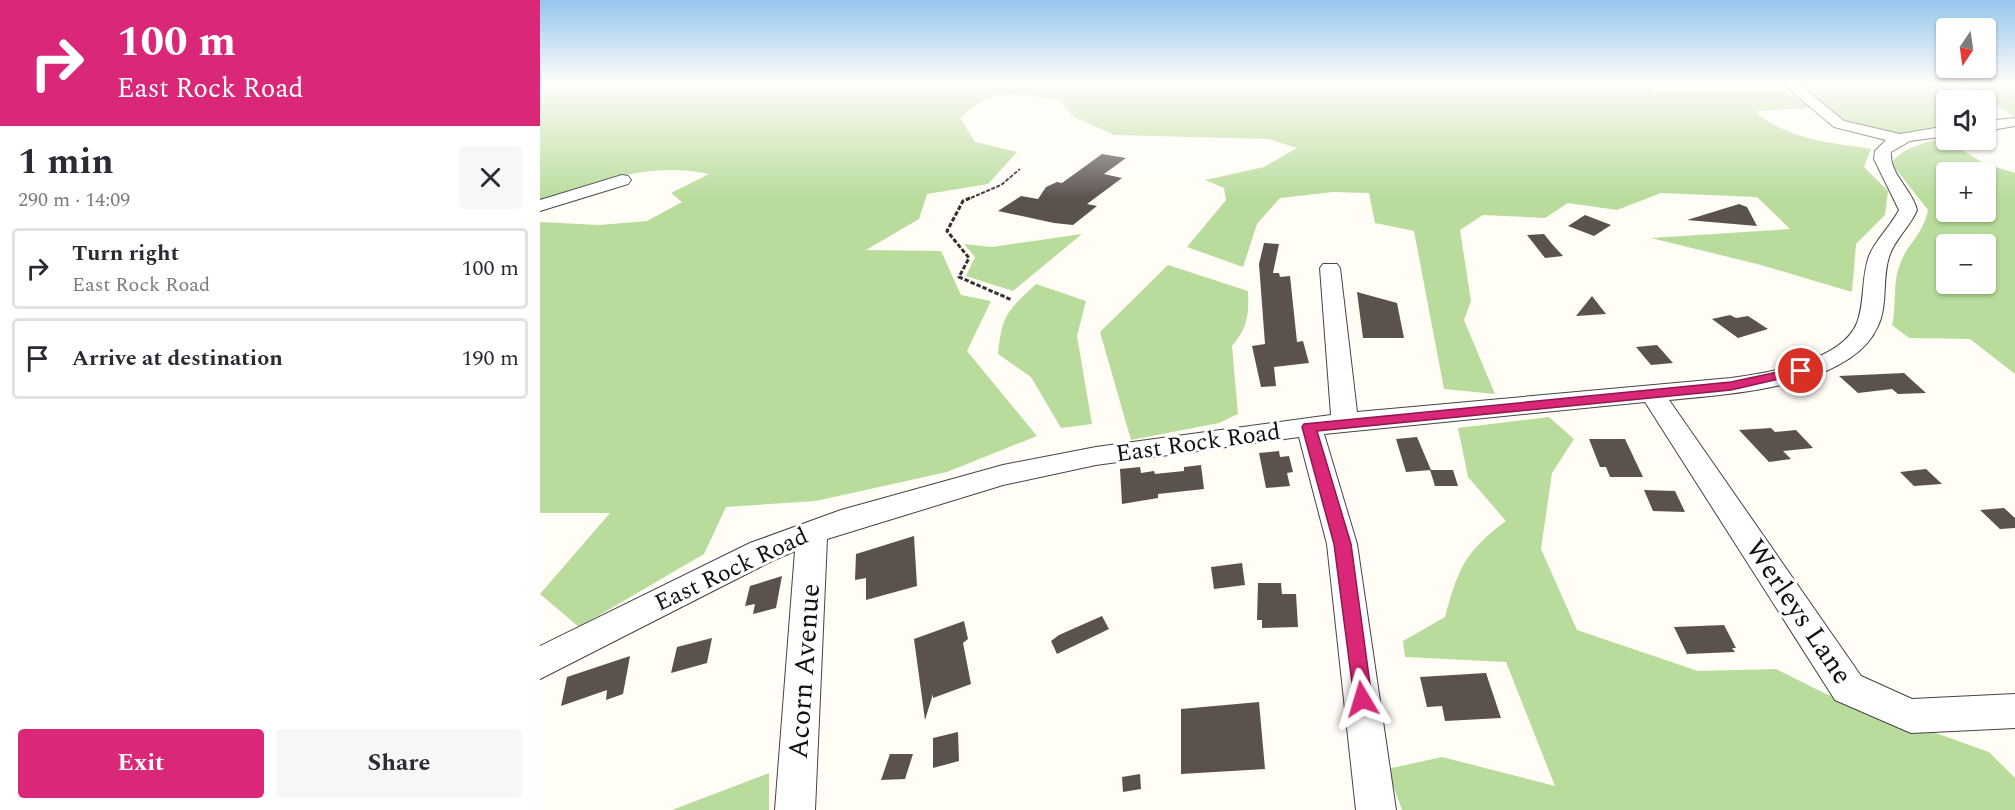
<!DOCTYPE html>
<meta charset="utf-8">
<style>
body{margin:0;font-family:Spectral,serif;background:#f7f7f7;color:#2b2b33;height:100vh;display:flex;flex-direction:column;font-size:22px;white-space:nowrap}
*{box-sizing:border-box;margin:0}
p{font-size:20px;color:#7c7c81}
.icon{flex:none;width:33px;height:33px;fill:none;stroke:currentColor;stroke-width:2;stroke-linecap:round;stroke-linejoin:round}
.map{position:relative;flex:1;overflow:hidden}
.panel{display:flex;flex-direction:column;background:#fff;width:540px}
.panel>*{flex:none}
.guide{background:#db2777;color:#fff;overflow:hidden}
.needle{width:39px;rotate:193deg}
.tools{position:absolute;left:1396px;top:18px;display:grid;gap:12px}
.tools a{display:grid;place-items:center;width:60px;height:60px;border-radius:6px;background:#fff;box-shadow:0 2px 4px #0004;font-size:30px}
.pin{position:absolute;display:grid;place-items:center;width:51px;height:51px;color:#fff;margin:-26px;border:3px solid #fff;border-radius:50%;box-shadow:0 2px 6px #0007}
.me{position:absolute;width:66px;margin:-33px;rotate:353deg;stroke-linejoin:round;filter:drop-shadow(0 0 4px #0008)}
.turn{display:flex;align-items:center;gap:21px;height:126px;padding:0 18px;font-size:27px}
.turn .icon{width:78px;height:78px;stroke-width:2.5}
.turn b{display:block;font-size:42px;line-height:51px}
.round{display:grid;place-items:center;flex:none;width:63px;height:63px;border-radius:6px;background:#f7f7f7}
.headline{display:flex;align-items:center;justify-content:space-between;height:102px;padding:0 18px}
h1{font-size:36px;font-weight:700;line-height:45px}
.primary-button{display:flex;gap:12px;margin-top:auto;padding:12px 18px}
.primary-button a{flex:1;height:69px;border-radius:6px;background:#db2777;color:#fff;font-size:24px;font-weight:700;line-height:69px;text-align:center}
.primary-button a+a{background:#f7f7f7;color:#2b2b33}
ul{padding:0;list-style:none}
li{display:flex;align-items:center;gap:18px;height:81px;margin:0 12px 9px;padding:0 6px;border:3px solid #e1e1e2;border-radius:6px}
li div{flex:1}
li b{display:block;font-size:22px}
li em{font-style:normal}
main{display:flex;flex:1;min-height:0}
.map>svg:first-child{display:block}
.forest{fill:#b9dc9c;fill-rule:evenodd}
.building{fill:#5a524d}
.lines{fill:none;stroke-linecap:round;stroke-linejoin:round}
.minor-casing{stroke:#444;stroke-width:2}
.path-far1{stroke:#333;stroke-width:2;stroke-dasharray:4 1.5;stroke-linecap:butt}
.path{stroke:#333;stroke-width:3;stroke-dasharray:4.5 2;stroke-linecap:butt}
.minor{fill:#fff;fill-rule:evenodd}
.route{fill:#db2777;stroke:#8e194d;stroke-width:1.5}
.labels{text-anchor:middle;stroke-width:6;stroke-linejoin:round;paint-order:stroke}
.street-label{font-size:24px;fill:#111;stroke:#fff}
.near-street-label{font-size:28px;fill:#111;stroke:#fff}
</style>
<main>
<section class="panel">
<div class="guide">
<div class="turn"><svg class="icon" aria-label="right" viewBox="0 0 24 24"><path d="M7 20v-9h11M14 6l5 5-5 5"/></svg><div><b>100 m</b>East Rock Road</div></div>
</div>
<div class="headline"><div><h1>1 min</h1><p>290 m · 14:09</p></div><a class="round"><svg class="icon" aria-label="close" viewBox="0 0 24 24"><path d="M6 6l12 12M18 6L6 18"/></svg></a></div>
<ul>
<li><svg class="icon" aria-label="right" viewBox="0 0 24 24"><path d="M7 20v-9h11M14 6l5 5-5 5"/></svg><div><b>Turn right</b><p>East Rock Road</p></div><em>100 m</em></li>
<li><svg class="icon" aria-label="arrive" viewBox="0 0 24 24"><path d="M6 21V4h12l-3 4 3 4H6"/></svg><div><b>Arrive at destination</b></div><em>190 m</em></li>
</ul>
<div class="primary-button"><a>Exit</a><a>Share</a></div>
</section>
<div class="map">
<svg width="1475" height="810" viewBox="0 0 1475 810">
<rect width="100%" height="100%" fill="#fffdf5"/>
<!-- forest -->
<path class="forest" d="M0,84h1101l12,7h130l29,17 -57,3c30,28 76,32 116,38l-7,18 24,24 -3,24 -29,29 -4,48 -91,-27 -110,-27 139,-9 -33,-32 -96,-4 -44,17 -49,-7 -23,15 -62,-3 -23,15 11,71 -7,19 31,74 -51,-5 -30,-158 -39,-8 -6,-30 -36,-1 -53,6 -23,26 -14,43 -56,-20 39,-47 -2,-12 -19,-8 59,-13 33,-19 -29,-9 -154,-4 -40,-18 -14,-17c-45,-5 -63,-16 -100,18l15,24 42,10 -29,32 -61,10 -8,25 -53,31 75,1 20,44 30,6 -24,50 70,85 -90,36 -131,29 -90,6 -22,47 -125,73 -39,-33 70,-81h-70v-291l59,3 48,-4 35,-19 -11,-9 38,-19c-59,-13 -113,8 -169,26z
M1257,84h153l25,16h-28v26l-51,8 -51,-11z
M1475,84v33l-50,-32v-1z
M1403,138l40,25 32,10v201l-45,-35 -61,-1 -17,-13c5,-20 0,-41 8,-61 7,-20 23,-29 28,-54l-37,-47c13,-16 33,-20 52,-25zM1407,172h39v40h-39zM1407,244h39v40h-39z
M542,234l-69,57 -47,-15 9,-19 -11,-13 28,3z
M628,265l80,26c1,23 0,37 -16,55l6,68 -19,9 -88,17 -31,-108z
M496,284l50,17 -9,35 15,88 -31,4 -30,-51 -33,-23c4,-39 9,-43 38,-70z
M1009,417l25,22 -22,34 -11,76 36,81 121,41 78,-2 50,25 163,58 26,26v32h-613l-15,-41 55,-12 113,29 -49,-124 -101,-5 -2,-16 42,-24c13,-48 20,-66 61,-96l-38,-44 -10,-49z
M229,773v37h-97z"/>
<!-- building -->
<path class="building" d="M562,154l24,4 -22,16 18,4 -35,26 10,2 -24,19 -19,-2 -56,-12 23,-15 17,3 8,-12 11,-5 5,1z
M1199,204l8,3 10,19 -70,-6z
M1045,215l26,10 -17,11 -26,-10z
M1004,234l8,10 11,12 -18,2 -18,-23z
M724,243l15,1 -6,29h6l1,4 10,-1 7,66 6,-1 6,22 -35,4 2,19 -15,1 -9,-41 13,-2 -6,-80z
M817,292l40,11 7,35h-41z
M1052,296l14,18 -30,2z
M1190,315l6,3 12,-2 20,13 -30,9 -26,-19z
M1117,345l16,18 -22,2 -15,-18z
M1364,373l22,20 -28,1 -6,-5 -34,4 -19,-17z
M1231,428l4,4 21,-2 17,18 -30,3 8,8 -22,3 -30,-32z
M877,437l14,33 -25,2 -10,-33z
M1049,439h36l18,38h-33l-4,-10h-6z
M739,451l1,6 9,-1 4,16 -6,1 3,13 -24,2 -7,-35z
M661,465l3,24 -46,5v4l-36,6 -2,-35 20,-2 1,6 13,-2 1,3 29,-3v-4z
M1386,469l16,15 -28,2 -14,-14z
M890,470h23l5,16h-23z
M1104,490l31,1 10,21 -32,-1z
M1464,508l11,10v10l-15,1 -20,-19z
M374,536l3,50 -51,14v-22l-11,2 1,-26z
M702,563l3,22 -31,4 -3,-22z
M242,576l-6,32 -23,6 2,-10 -10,2 5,-20z
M718,583h23l1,11h14l2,33 -36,1v-8h-5z
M562,616l7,13 -52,25 -6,-13 8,-6z
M424,621l4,18 -5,4 8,41 -38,14v-4l-8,26 -11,-81z
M1184,625l12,23h-4l3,4 -48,2 -13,-27z
M172,638l-5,25 -36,10 6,-26z
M90,656l-7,38 -17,6 1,-10 -46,16 6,-29z
M946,673l15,45 -56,3 -3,-15 -15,1 -7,-30z
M719,702l6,67 -84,5v-65z
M418,732l1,29 -26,7v-30z
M350,754h23l-8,25 -24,1z
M600,774l1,15 -18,3 -1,-15z"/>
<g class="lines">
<defs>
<path id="minor" d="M1243,84h16l45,37 56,13 47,-8v10l-37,5 -19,11c-2,22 21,37 26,58 -7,17 -23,30 -28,47 -7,22 -1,48 -11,69 -27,62 -150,68 -209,74l192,276 51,23 103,-5v34l-104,5 -76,-33 -190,-298 -321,32 33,110 39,266h-40l-29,-266 -28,-107 -203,28 -93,20 -176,54 -12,271h-40l20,-259 -23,10 -232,118v-33l210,-103 91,-33 162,-45 93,-18 235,-32 -11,-147 3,-4h14l3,4 17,144 374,-34c36,-5 110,-16 126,-55 8,-21 4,-45 12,-67 7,-17 22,-30 30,-46l-25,-51 1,-8 11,-11 -52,-13z
M1475,118v8l-29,5v-10z
M82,175l6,1 3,4 -3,4 -88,27v-11z"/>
</defs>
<!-- minor casing -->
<use href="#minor" class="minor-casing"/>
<!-- path-far1 -->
<path class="path-far1" d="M426,200l35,-15 19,-16"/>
<!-- path -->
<path class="path" d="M430,198l-7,3 -16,30 22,27 -10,19 53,23"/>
<!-- minor -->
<use href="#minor" class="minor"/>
</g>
<!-- sky -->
<linearGradient id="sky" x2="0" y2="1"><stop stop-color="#95c6ee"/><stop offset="0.42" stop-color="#fffefa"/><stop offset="1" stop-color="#fffefa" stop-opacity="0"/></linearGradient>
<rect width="1475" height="198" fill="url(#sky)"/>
<!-- route -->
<path class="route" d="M1261,367l6,4 -2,2 -74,17 -414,41 34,113 21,155 -3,7 -7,2 -7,-2 -21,-162 -32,-117 2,-3 427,-42z"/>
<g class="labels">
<!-- street labels -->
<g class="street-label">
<text transform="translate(658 442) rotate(-8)" y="8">East Rock Road</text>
<text transform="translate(191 569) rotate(-25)" y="8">East Rock Road</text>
</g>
<!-- near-street labels -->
<g class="near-street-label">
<text transform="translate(1260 611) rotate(56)" y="10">Werleys Lane</text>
<text transform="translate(263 671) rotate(-86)" y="10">Acorn Avenue</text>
</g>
</g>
</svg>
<div class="tools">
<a><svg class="needle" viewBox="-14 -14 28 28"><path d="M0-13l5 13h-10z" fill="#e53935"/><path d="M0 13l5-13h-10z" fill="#7c7c81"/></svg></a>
<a><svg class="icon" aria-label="sound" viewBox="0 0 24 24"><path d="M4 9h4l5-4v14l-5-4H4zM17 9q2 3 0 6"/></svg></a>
<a>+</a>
<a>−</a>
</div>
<div class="pin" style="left:1261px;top:371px;background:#d93025"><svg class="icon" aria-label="arrive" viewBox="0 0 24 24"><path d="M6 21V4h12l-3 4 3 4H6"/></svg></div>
<svg class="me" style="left:822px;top:699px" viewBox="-20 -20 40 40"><path d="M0-17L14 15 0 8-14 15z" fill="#db2777" stroke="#fff" stroke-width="4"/></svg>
</div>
</main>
